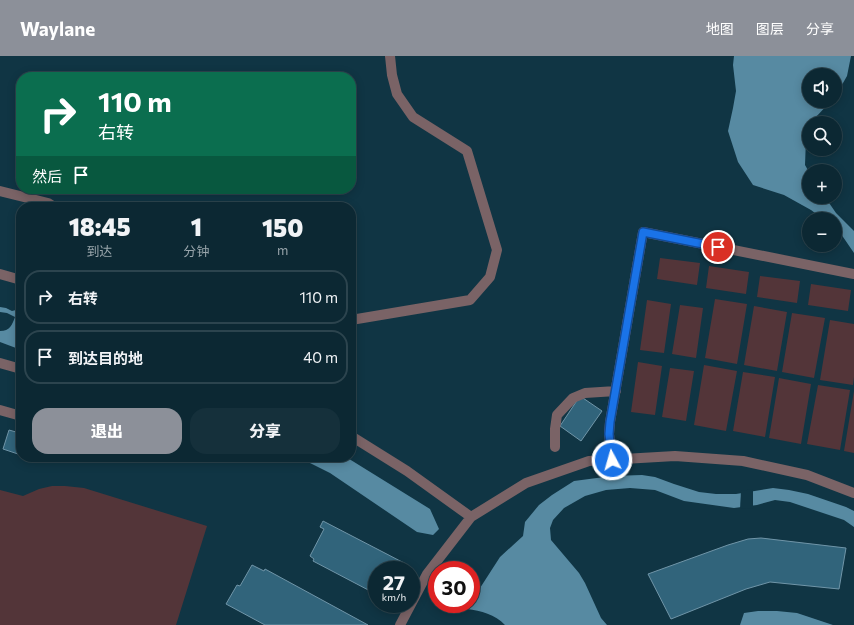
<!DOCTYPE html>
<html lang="zh">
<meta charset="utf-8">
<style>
body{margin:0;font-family:Commissioner,"Noto Sans SC",sans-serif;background:#15303b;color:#f1f3f6;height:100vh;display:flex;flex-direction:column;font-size:15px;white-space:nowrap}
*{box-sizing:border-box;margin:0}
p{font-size:13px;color:#9aa6ac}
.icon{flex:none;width:22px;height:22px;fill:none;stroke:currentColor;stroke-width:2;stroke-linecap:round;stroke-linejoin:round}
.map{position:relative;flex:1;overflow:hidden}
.details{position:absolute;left:16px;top:146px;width:340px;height:260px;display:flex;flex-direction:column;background:#0c2833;border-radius:16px;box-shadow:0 2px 10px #0003,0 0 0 1px #2c444e}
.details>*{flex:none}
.banner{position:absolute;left:16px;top:16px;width:340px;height:122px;border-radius:16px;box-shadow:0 2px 10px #0003,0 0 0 1px #2c444e;background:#0b6e4f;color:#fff;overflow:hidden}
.controls{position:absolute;left:802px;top:12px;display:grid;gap:8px}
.controls a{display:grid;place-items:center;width:40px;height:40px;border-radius:50%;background:#0c2833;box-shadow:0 2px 10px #0003,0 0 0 1px #2c444e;font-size:20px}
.speed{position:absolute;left:368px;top:505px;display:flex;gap:8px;font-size:20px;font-weight:700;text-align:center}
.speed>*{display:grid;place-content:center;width:52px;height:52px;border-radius:50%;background:#0c2833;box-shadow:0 2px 10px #0003,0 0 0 1px #2c444e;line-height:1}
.speed small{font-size:10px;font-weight:400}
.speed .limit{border:6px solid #d22;background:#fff;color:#111}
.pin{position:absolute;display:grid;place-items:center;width:34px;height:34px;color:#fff;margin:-17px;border:2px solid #fff;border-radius:50%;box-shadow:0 1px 4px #0007}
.me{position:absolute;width:44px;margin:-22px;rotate:354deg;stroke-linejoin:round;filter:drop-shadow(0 0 3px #0008)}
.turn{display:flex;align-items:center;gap:14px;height:84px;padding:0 16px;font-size:18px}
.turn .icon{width:52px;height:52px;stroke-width:2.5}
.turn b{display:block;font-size:28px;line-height:34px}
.then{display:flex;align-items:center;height:38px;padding:0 16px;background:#0003;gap:8px;font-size:15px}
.eta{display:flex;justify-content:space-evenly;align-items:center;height:68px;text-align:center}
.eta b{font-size:24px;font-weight:800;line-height:28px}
.button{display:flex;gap:8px;margin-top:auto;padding:8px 16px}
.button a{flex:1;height:46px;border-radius:16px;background:#8c9099;color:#fff;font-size:16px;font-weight:800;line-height:46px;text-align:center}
.button a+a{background:#15303b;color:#f1f3f6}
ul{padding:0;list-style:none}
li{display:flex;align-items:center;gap:12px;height:54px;margin:0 8px 6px;padding:0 8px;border:2px solid #2c444e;border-radius:16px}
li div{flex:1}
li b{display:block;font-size:15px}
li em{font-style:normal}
header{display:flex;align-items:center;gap:24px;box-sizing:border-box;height:56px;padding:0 20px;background:#8c9099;color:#fff}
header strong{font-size:19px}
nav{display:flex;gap:22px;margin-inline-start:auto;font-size:14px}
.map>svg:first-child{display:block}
.green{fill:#533539}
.water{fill:#578aa2}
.pier{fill:#103544}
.building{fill:#31647b;stroke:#7095a8}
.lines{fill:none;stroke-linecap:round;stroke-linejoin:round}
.minor{stroke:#7a6366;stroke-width:10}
.route-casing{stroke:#114b97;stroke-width:10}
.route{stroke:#1a73e8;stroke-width:7}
</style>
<header>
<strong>Waylane</strong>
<nav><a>地图</a><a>图层</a><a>分享</a></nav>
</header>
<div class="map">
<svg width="854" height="569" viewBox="0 0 854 569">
<rect width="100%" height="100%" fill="#103544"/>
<!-- green -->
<path class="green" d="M660,202l40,5 -3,22 -40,-6z
M709,210l40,6 -3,22 -40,-6z
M760,220l40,5 -3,22 -40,-6z
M811,228l40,6 -3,21 -40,-6z
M715,243l32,5 -10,60 -32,-6z
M647,244l24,4 -7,49 -24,-3z
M680,249l23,3 -7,50 -24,-4z
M754,250l33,6 -10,59 -33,-6z
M792,257l33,5 -11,60 -32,-6z
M830,264l24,4v53l-1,8 -33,-5z
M638,306l24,4 -7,49 -24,-3z
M704,309l33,6 -11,60 -32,-6z
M670,312l24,3 -8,50 -24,-4z
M743,316l32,5 -10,60 -32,-6z
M779,322l32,6 -10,60 -32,-6z
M818,329l32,5 -10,60 -33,-6z
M854,335v62l-10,-2z
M52,430h13l19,2 123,38 -31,99h-176v-135l23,6 16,-7z"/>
<!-- water -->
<path class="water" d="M734,0h117l-4,20 -12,21v-22h-26v26h22l-16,17 -2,5h-4v9l-3,7 -1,26 4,7v25h16l11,16 18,18v22l-13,-19 -6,-5v-10h-12l-12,-9 -27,-15 -31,-10 -15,-23 -10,-31 5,-23 3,-17 -3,-26z
M17,250l4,1v25l-5,16 -16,-6v-11c10,0 12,-6 15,-14l-8,-4 -7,-1v-5l6,1 6,3 4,-1z
M298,401h48l84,52 9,20 -6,6 -16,-3 -87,-59z
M642,419l13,2 19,7 25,8 17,2h20l37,-6 16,2 19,4 38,13 8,4v16l-10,-7 -54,-18 -15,-2 -18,5 -23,3 -50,-7 -29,-11 -25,-2 -24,2 -21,6 -21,12 -11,12 -3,8 1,12 28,33 6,10 16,35 6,7h-102c-10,-11 -24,-14 -38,-16l3,-5h1v-2l29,-45 23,-21 2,-14 14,-17 13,-10 22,-14 38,-5z
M758,555h19l20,2 36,12h-93l4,-12z"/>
<!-- pier -->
<path class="pier" d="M753,433v19l-13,1 1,-18z"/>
<!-- building -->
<path class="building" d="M580,340l22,15 -21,30 -21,-15z
M20,364l1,1v34l-18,-6 6,-19 7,2z
M323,465l83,43 -3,6h-26v21l-2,-1 -1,3 -61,-32 1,-2 -4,-3 14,-27 -4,-2z
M761,482l85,10 -7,41 -69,-7 -24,7 -75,30 -23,-45 80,-29 20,-6z
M252,509l12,6 1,-2 103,56h-103l-39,-21 11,-19 3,1z"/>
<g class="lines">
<!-- minor -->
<path class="minor" d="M0,135l48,12 6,4
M0,218l21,6
M351,264l119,-20 20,-23 7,-27 -30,-99 -54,-34 -16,-23 -5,-19 -2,-19
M0,307l21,6
M0,354l21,6
M351,380l56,35 64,46
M555,391v-18l2,-14 16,-17 12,-5 31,-2
M612,404l-3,-26 1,-12 33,-190 211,42
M400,569l27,-51 44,-57 55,-34 63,-22 86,-5 68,5 64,14 47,18"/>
</g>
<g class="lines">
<defs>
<path id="route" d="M612,404l-3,-26 1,-12 33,-190 75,15"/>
</defs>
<!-- route casing -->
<use href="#route" class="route-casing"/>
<!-- route -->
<use href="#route" class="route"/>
</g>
</svg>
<div class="controls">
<a><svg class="icon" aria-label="sound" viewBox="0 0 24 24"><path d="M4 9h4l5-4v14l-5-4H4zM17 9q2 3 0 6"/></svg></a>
<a><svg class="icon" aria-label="search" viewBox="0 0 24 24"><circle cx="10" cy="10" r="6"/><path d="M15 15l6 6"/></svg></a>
<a>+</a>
<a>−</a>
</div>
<div class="speed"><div>27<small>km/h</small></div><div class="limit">30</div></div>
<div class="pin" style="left:718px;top:191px;background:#d93025"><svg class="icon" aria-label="arrive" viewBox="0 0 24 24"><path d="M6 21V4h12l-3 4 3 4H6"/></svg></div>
<svg class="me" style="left:612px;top:404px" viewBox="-20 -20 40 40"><circle r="17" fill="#1a73e8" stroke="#fff" stroke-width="3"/><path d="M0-11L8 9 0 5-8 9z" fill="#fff"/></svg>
<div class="banner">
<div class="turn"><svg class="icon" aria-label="right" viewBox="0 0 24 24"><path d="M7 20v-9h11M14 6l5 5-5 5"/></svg><div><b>110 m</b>右转</div></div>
<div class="then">然后<svg class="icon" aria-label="arrive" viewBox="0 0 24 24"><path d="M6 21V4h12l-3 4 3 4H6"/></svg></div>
</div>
<section class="details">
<div class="eta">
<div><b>18:45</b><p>到达</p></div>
<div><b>1</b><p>分钟</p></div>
<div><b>150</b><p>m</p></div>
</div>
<ul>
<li><svg class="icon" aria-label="right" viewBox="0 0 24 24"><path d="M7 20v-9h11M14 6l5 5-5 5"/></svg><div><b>右转</b></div><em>110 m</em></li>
<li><svg class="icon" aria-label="arrive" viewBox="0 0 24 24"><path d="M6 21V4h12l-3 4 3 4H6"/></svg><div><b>到达目的地</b></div><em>40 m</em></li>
</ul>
<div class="button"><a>退出</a><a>分享</a></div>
</section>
</div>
